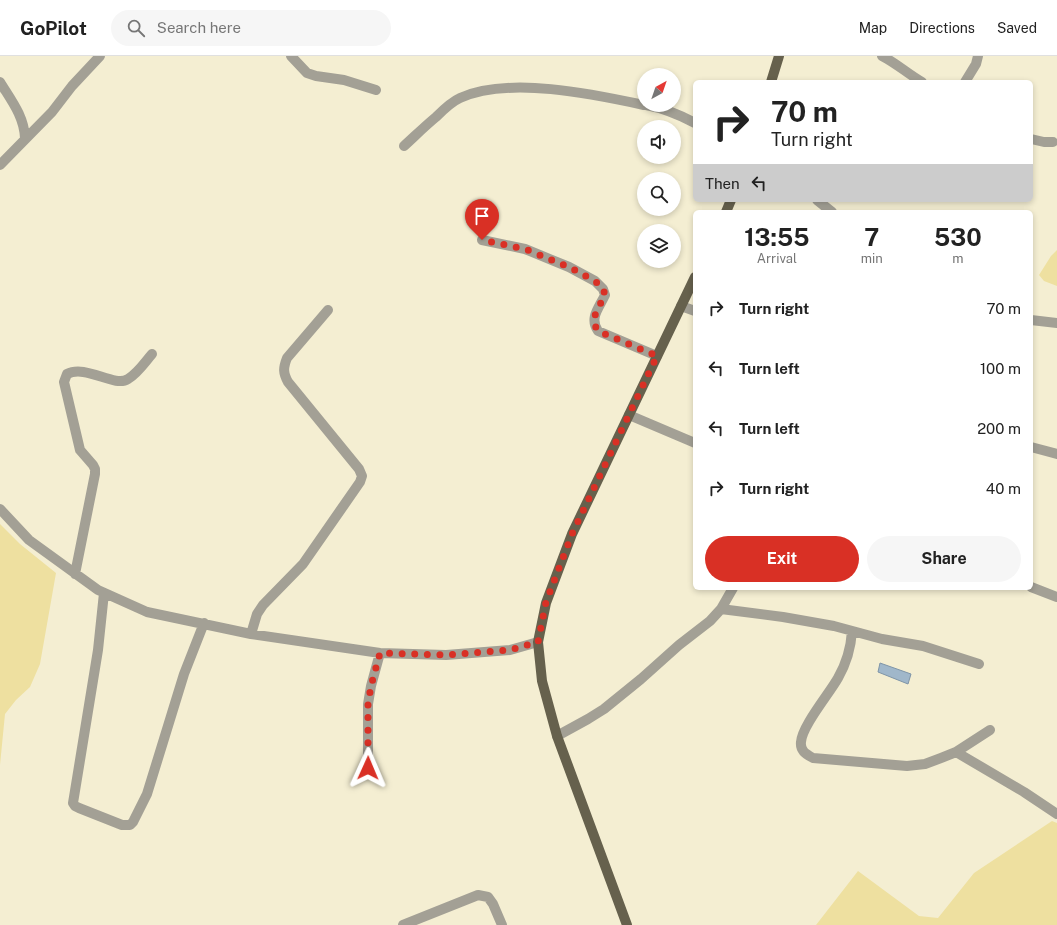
<!DOCTYPE html>
<style>
body{margin:0;font-family:"Public Sans",sans-serif;background:#f6f6f6;color:#222;height:100vh;display:flex;flex-direction:column;font-size:15px;white-space:nowrap}
*{box-sizing:border-box;margin:0}
p{font-size:13px;color:#767676}
.icon{flex:none;width:22px;height:22px;fill:none;stroke:currentColor;stroke-width:2;stroke-linecap:round;stroke-linejoin:round}
.map{position:relative;flex:1;overflow:hidden}
.details{position:absolute;left:693px;top:154px;width:340px;height:380px;display:flex;flex-direction:column;background:#fff;border-radius:6px;box-shadow:0 2px 6px #0003}
.details>*{flex:none}
.banner{position:absolute;left:693px;top:24px;width:340px;height:122px;border-radius:6px;box-shadow:0 2px 6px #0003;background:#fff;color:#222;overflow:hidden}
.needle{width:26px;rotate:40deg}
.controls{position:absolute;left:637px;top:12px;display:grid;gap:8px}
.controls a{display:grid;place-items:center;width:44px;height:44px;border-radius:50%;background:#fff;box-shadow:0 2px 6px #0003;font-size:20px}
.pin{position:absolute;display:grid;place-items:center;width:34px;height:34px;color:#fff;margin:-41px -17px;border-radius:50% 50% 50% 0;rotate:-45deg;box-shadow:0 0 4px #0007}
.pin .icon{rotate:45deg}
.me{position:absolute;width:44px;margin:-22px;rotate:1deg;stroke-linejoin:round;filter:drop-shadow(0 0 3px #0008)}
.turn{display:flex;align-items:center;gap:14px;height:84px;padding:0 12px;font-size:18px}
.turn .icon{width:52px;height:52px;stroke-width:2.5}
.turn b{display:block;font-size:28px;line-height:34px}
.then{display:flex;align-items:center;height:38px;padding:0 12px;background:#0003;gap:8px;font-size:15px}
.eta{display:flex;justify-content:space-evenly;align-items:center;height:68px;text-align:center}
.eta b{font-size:24px;font-weight:700;line-height:28px}
.action{display:flex;gap:8px;margin-top:auto;padding:8px 12px}
.action a{flex:1;height:46px;border-radius:24px;background:#d93025;color:#fff;font-size:16px;font-weight:700;line-height:46px;text-align:center}
.action a+a{background:#f6f6f6;color:#222}
ul{padding:0;list-style:none}
li{display:flex;align-items:center;gap:12px;height:60px;padding:0 12px}
li div{flex:1}
li b{display:block;font-size:15px}
li em{font-style:normal}
header{display:flex;align-items:center;gap:24px;box-sizing:border-box;height:56px;padding:0 20px;background:#fff;border-bottom:1px solid #e0e0e0}
header strong{font-size:19px}
nav{display:flex;gap:22px;margin-inline-start:auto;font-size:14px}
.search{width:280px;height:36px;background:#f6f6f6;display:flex;align-items:center;gap:10px;box-sizing:border-box;padding:0 14px;border-radius:22px;color:#767676;font-size:15px}
.map>svg:first-child{display:block}
.green{fill:#eee0a0}
.building{fill:#a0b7ca;stroke:#7f95a8}
.lines{fill:none;stroke-linecap:round;stroke-linejoin:round}
.minor{stroke:#a3a095;stroke-width:10}
.major{stroke:#66614d;stroke-width:10}
.route{stroke:#d93025;stroke-width:7;stroke-dasharray:0 12.6}
</style>
<header>
<strong>GoPilot</strong>
<div class="search"><svg class="icon" aria-label="search" viewBox="0 0 24 24"><circle cx="10" cy="10" r="6"/><path d="M15 15l6 6"/></svg>Search here</div>
<nav><a>Map</a><a>Directions</a><a>Saved</a></nav>
</header>
<div class="map">
<svg width="1057" height="869" viewBox="0 0 1057 869">
<rect width="100%" height="100%" fill="#f4eed2"/>
<!-- green -->
<path class="green" d="M1057,194v36l-13,-5 -5,-6 12,-19z
M0,468l20,20 36,29 -16,91 -10,23 -14,13 -11,14 -5,51z
M1052,765l5,2v102h-241l42,-54 61,45 19,2 36,-45z"/>
<!-- building -->
<path class="building" d="M880,607l31,11 -3,10 -30,-12z"/>
<g class="lines">
<!-- minor -->
<path class="minor" d="M291,0l16,17 9,3 28,4 32,10
M882,0c14,7 26,18 40,26
M0,26c11,18 24,34 25,56
M965,26l11,-18 2,-8
M646,49c17,3 34,10 49,18
M1031,83l13,3h9
M404,90c11,-10 21,-20 32,-29 7,-7 15,-15 24,-19 48,-22 133,-4 184,7
M0,109l52,-53 20,-26 28,-30
M817,144l15,12
M482,184l43,9 44,18 26,14 8,8 2,6c-6,13 -16,23 -7,36l59,25
M681,250l14,5
M1031,264l26,3
M629,359l66,28
M1031,391l26,7
M0,453l29,31 69,50 49,22 104,22 129,19 66,2 64,-5 28,-8
M75,518l20,-100v-5l-2,-4 -13,-15 -16,-68 3,-8c19,-10 47,14 61,5 10,-6 17,-17 24,-25
M1031,531l26,10
M104,537l-6,57 -25,153 2,3 4,2 43,17h8l3,-3 14,-28 37,-120 20,-51
M721,553l62,8 51,9 48,13 41,7 56,18
M852,575c-1,16 -6,33 -14,47 -9,16 -36,48 -37,64 -1,9 5,12 12,16l94,8 18,-2 16,-6 15,-6 34,-22
M251,578l6,-20 6,-9 40,-41 57,-82 2,-6 -3,-7 -71,-87c-5,-9 -5,-14 -1,-24l41,-48
M557,680l31,-17 16,-10 37,-30 38,-34 31,-24 11,-12 12,-21
M956,696l68,40 33,22
M368,712v-64l3,-18 9,-33
M403,869l75,-30 10,2 5,7 9,21"/>
<!-- major -->
<path class="major" d="M771,26l8,-26
M726,156l5,-12
M627,869l-70,-189 -15,-55 -4,-39 8,-39 26,-69 123,-257"/>
</g>
<g class="lines">
<!-- route -->
<path class="route" d="M368,712v-64l3,-18 9,-33 66,2 51,-4 13,-1 28,-8 8,-40 26,-68 85,-178 -59,-25c-9,-13 1,-23 7,-36l-2,-7 -8,-7 -26,-14 -44,-18 -43,-9"/>
</g>
</svg>
<div class="controls">
<a><svg class="needle" viewBox="-14 -14 28 28"><path d="M0-13l5 13h-10z" fill="#e53935"/><path d="M0 13l5-13h-10z" fill="#767676"/></svg></a>
<a><svg class="icon" aria-label="sound" viewBox="0 0 24 24"><path d="M4 9h4l5-4v14l-5-4H4zM17 9q2 3 0 6"/></svg></a>
<a><svg class="icon" aria-label="search" viewBox="0 0 24 24"><circle cx="10" cy="10" r="6"/><path d="M15 15l6 6"/></svg></a>
<a><svg class="icon" aria-label="layers" viewBox="0 0 24 24"><path d="M12 4l9 5-9 5-9-5zM3 14l9 5 9-5"/></svg></a>
</div>
<div class="pin" style="left:482px;top:184px;background:#d93025"><svg class="icon" aria-label="arrive" viewBox="0 0 24 24"><path d="M6 21V4h12l-3 4 3 4H6"/></svg></div>
<svg class="me" style="left:368px;top:712px" viewBox="-20 -20 40 40"><path d="M0-17L14 15 0 8-14 15z" fill="#d93025" stroke="#fff" stroke-width="4"/></svg>
<div class="banner">
<div class="turn"><svg class="icon" aria-label="right" viewBox="0 0 24 24"><path d="M7 20v-9h11M14 6l5 5-5 5"/></svg><div><b>70 m</b>Turn right</div></div>
<div class="then">Then<svg class="icon" aria-label="left" viewBox="0 0 24 24"><path d="M17 20v-9H6M10 6l-5 5 5 5"/></svg></div>
</div>
<section class="details">
<div class="eta">
<div><b>13:55</b><p>Arrival</p></div>
<div><b>7</b><p>min</p></div>
<div><b>530</b><p>m</p></div>
</div>
<ul>
<li><svg class="icon" aria-label="right" viewBox="0 0 24 24"><path d="M7 20v-9h11M14 6l5 5-5 5"/></svg><div><b>Turn right</b></div><em>70 m</em></li>
<li><svg class="icon" aria-label="left" viewBox="0 0 24 24"><path d="M17 20v-9H6M10 6l-5 5 5 5"/></svg><div><b>Turn left</b></div><em>100 m</em></li>
<li><svg class="icon" aria-label="left" viewBox="0 0 24 24"><path d="M17 20v-9H6M10 6l-5 5 5 5"/></svg><div><b>Turn left</b></div><em>200 m</em></li>
<li><svg class="icon" aria-label="right" viewBox="0 0 24 24"><path d="M7 20v-9h11M14 6l5 5-5 5"/></svg><div><b>Turn right</b></div><em>40 m</em></li>
</ul>
<div class="action"><a>Exit</a><a>Share</a></div>
</section>
</div>
